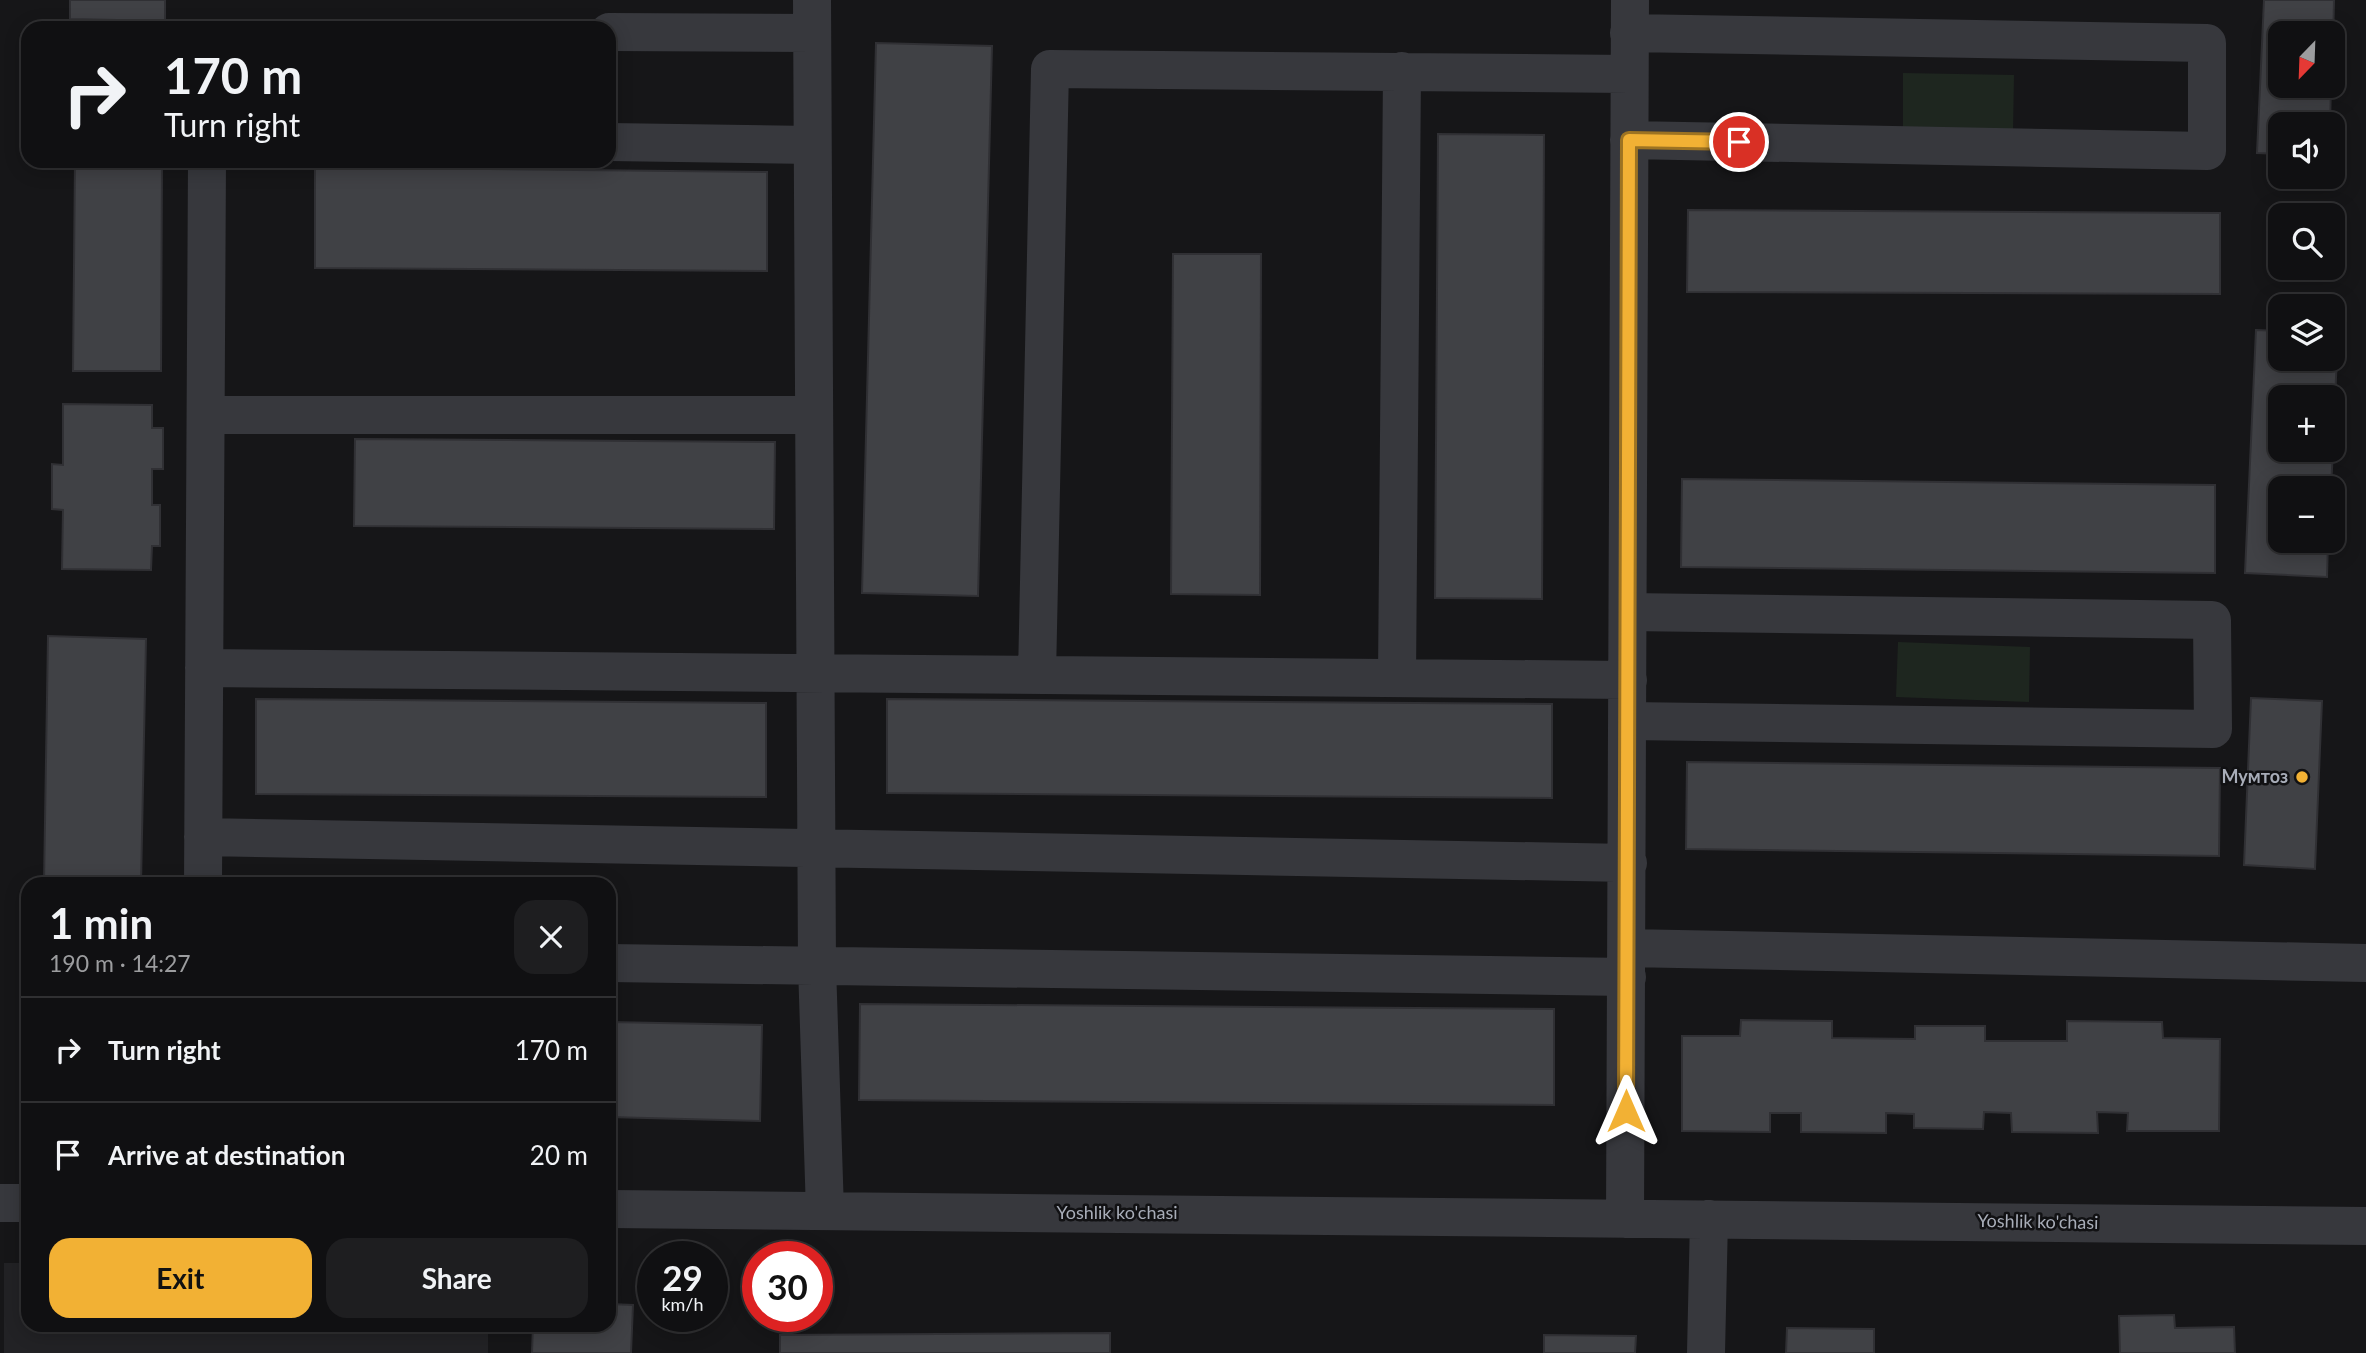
<!DOCTYPE html>
<meta charset="utf-8">
<style>
body{margin:0;font-family:Lato,sans-serif;background:#1e1e20;color:#f1f3f6;height:100vh;display:flex;flex-direction:column;font-size:26px;white-space:nowrap}
*{box-sizing:border-box;margin:0}
p{font-size:23px;color:#9c9d9f}
.icon{flex:none;width:38px;height:38px;fill:none;stroke:currentColor;stroke-width:2;stroke-linecap:round;stroke-linejoin:round}
.map{position:relative;flex:1;overflow:hidden}
.sheet{position:absolute;left:21px;top:877px;width:595px;height:455px;display:flex;flex-direction:column;background:#101012;border-radius:21px;box-shadow:0 4px 18px #0003,0 0 0 2px #303032}
.sheet>*{flex:none}
.hud{position:absolute;left:21px;top:21px;width:595px;height:147px;border-radius:21px;box-shadow:0 4px 18px #0003,0 0 0 2px #303032;background:#101012;color:#f1f3f6;overflow:hidden}
.needle{width:46px;rotate:203deg}
.fabs{position:absolute;left:2268px;top:21px;display:grid;gap:14px}
.fabs a{display:grid;place-items:center;width:77px;height:77px;border-radius:14px;background:#101012;box-shadow:0 4px 18px #0003,0 0 0 2px #303032;font-size:35px}
.speed{position:absolute;left:637px;top:1241px;display:flex;gap:14px;font-size:35px;font-weight:700;text-align:center}
.speed>*{display:grid;place-content:center;width:91px;height:91px;border-radius:50%;background:#101012;box-shadow:0 4px 18px #0003,0 0 0 2px #303032;line-height:1}
.speed small{font-size:18px;font-weight:400}
.speed .limit{border:10px solid #d22;background:#fff;color:#111}
.pin{position:absolute;display:grid;place-items:center;width:60px;height:60px;color:#fff;margin:-30px;border:4px solid #fff;border-radius:50%;box-shadow:0 2px 7px #0007}
.me{position:absolute;width:77px;margin:-38px;rotate:0deg;stroke-linejoin:round;filter:drop-shadow(0 0 5px #0008)}
.turn{display:flex;align-items:center;gap:24px;height:147px;padding:0 28px;font-size:32px}
.turn .icon{width:91px;height:91px;stroke-width:2.5}
.turn b{display:block;font-size:49px;line-height:60px}
.round{display:grid;place-items:center;flex:none;width:74px;height:74px;border-radius:21px;background:#1e1e20}
.overview{display:flex;align-items:center;justify-content:space-between;height:119px;padding:0 28px}
h1{font-size:42px;font-weight:700;line-height:52px}
.cta{display:flex;gap:14px;margin-top:auto;padding:14px 28px}
.cta a{flex:1;height:80px;border-radius:21px;background:#f2b134;color:#111;font-size:28px;font-weight:700;line-height:80px;text-align:center}
.cta a+a{background:#1e1e20;color:#f1f3f6}
ul{padding:0;list-style:none}
li{display:flex;align-items:center;gap:21px;height:105px;padding:0 28px;border-top:2px solid #303032}
li div{flex:1}
li b{display:block;font-size:26px}
li em{font-style:normal}
.map>svg:first-child{display:block}
.built{fill:#222225}
.green{fill:#1e261f}
.building{fill:#404145;stroke:#303034;stroke-width:2}
.lines{fill:none;stroke-linecap:round;stroke-linejoin:round}
.minor{stroke:#37383d;stroke-width:38}
.route-casing{stroke:#9d7322;stroke-width:18}
.route{stroke:#f2b134;stroke-width:12}
.poi-dot{fill:#f2b134;stroke:#111113;stroke-width:2.5}
.labels{text-anchor:middle;stroke-width:5;stroke-linejoin:round;paint-order:stroke}
.poi-label{font-size:18px;font-weight:bold;fill:#a8adb8;stroke:#111113;text-anchor:end}
.street-label{font-size:18px;fill:#a8adb8;stroke:#111113}
</style>
<div class="map">
<svg width="2366" height="1353" viewBox="0 0 2366 1353">
<rect width="100%" height="100%" fill="#161618"/>
<!-- built -->
<path class="built" d="M4,1263h24v62h460v28h-484z"/>
<!-- green -->
<path class="green" d="M1903,73l111,2 -1,57 -110,-2z
M1898,642l132,5 -1,55 -133,-5z"/>
<!-- building -->
<path class="building" d="M70,0h95v21l-95,-2z
M2264,0h70l-1,44v-11h-53v53h51l-1,38h-50v30l-23,-1z
M876,43l116,3 -14,550 -116,-3z
M1438,134l106,1 -2,464 -107,-1z
M75,161h87l-1,210h-88z
M315,167l452,5v99l-452,-3z
M1688,210l532,3v81l-533,-2z
M1173,254h88l-1,341 -89,-1z
M2256,330l24,1v28h53v-25h5l-5,110v-47h-53v53h53l-2,38h-51v53h48l-1,36 -82,-4z
M63,404l89,1v23h11v41h-11v36h8v41h-8l-1,24 -89,-1 1,-59 -11,-1v-45l11,1z
M355,439l420,3 -1,87 -420,-3z
M1682,479l533,6v88l-534,-6z
M48,636l98,3 -5,245h-97z
M2251,698l71,3 -7,168 -71,-4z
M256,699l510,4v94l-510,-3z
M887,699l665,5v94l-665,-5z
M1687,762l533,6 -1,88 -533,-7z
M860,1004l694,5v96l-695,-5z
M1741,1020l91,1v17l83,1v-13h70v15h82v-20l95,1 1,16 57,1 -1,92h-92l1,-18 -31,-1 1,21 -86,-1 -1,-19 -27,-1 -1,17 -69,-1v-14l-28,-1v20l-85,-1v-19h-31v19l-88,-1v-95h58z
M609,1022l153,3 -2,96 -151,-4z
M609,1304l24,1 -2,48h-99l1,-28h76z
M2174,1315l1,13 59,-1 1,26h-115l-1,-37z
M1787,1328l87,1v24h-88z
M1110,1333v20h-330v-18z
M1544,1335l92,1 -1,17h-91z"/>
<g class="lines">
<!-- minor -->
<path class="minor" d="M812,0l5,966 8,245
M609,32l203,1
M1629,140l578,11v-108l-578,-10
M609,142l203,3
M206,415h608
M204,668l1424,12
M1037,675l13,-606 579,5
M1397,678l5,-607
M1628,721l585,8 -1,-109 -584,-8
M203,837l1425,26
M203,884l4,-723
M1627,948l739,15
M609,963l1018,14
M0,1203h28
M609,1209l1757,17
M1625,1219l5,-1219
M1706,1353l3,-134"/>
</g>
<g class="lines">
<defs>
<path id="route" d="M1626,1111l3,-971 110,2"/>
</defs>
<!-- route casing -->
<use href="#route" class="route-casing"/>
<!-- route -->
<use href="#route" class="route"/>
</g>
<!-- markers -->
<circle class="poi-dot" cx="2302" cy="777" r="7"/>
<g class="labels">
<!-- poi labels -->
<g class="poi-label">
<text x="2288" y="783">Мумтоз</text>
</g>
<!-- street labels -->
<g class="street-label">
<text x="1117" y="1219">Yoshlik ko'chasi</text>
<text transform="translate(2038 1222) rotate(1)" y="6">Yoshlik ko'chasi</text>
</g>
</g>
</svg>
<div class="fabs">
<a><svg class="needle" viewBox="-14 -14 28 28"><path d="M0-13l5 13h-10z" fill="#e53935"/><path d="M0 13l5-13h-10z" fill="#9c9d9f"/></svg></a>
<a><svg class="icon" aria-label="sound" viewBox="0 0 24 24"><path d="M4 9h4l5-4v14l-5-4H4zM17 9q2 3 0 6"/></svg></a>
<a><svg class="icon" aria-label="search" viewBox="0 0 24 24"><circle cx="10" cy="10" r="6"/><path d="M15 15l6 6"/></svg></a>
<a><svg class="icon" aria-label="layers" viewBox="0 0 24 24"><path d="M12 4l9 5-9 5-9-5zM3 14l9 5 9-5"/></svg></a>
<a>+</a>
<a>−</a>
</div>
<div class="speed"><div>29<small>km/h</small></div><div class="limit">30</div></div>
<div class="pin" style="left:1739px;top:142px;background:#d93025"><svg class="icon" aria-label="arrive" viewBox="0 0 24 24"><path d="M6 21V4h12l-3 4 3 4H6"/></svg></div>
<svg class="me" style="left:1626px;top:1111px" viewBox="-20 -20 40 40"><path d="M0-17L14 15 0 8-14 15z" fill="#f2b134" stroke="#fff" stroke-width="4"/></svg>
<div class="hud">
<div class="turn"><svg class="icon" aria-label="right" viewBox="0 0 24 24"><path d="M7 20v-9h11M14 6l5 5-5 5"/></svg><div><b>170 m</b>Turn right</div></div>
</div>
<section class="sheet">
<div class="overview"><div><h1>1 min</h1><p>190 m · 14:27</p></div><a class="round"><svg class="icon" aria-label="close" viewBox="0 0 24 24"><path d="M6 6l12 12M18 6L6 18"/></svg></a></div>
<ul>
<li><svg class="icon" aria-label="right" viewBox="0 0 24 24"><path d="M7 20v-9h11M14 6l5 5-5 5"/></svg><div><b>Turn right</b></div><em>170 m</em></li>
<li><svg class="icon" aria-label="arrive" viewBox="0 0 24 24"><path d="M6 21V4h12l-3 4 3 4H6"/></svg><div><b>Arrive at destination</b></div><em>20 m</em></li>
</ul>
<div class="cta"><a>Exit</a><a>Share</a></div>
</section>
</div>
